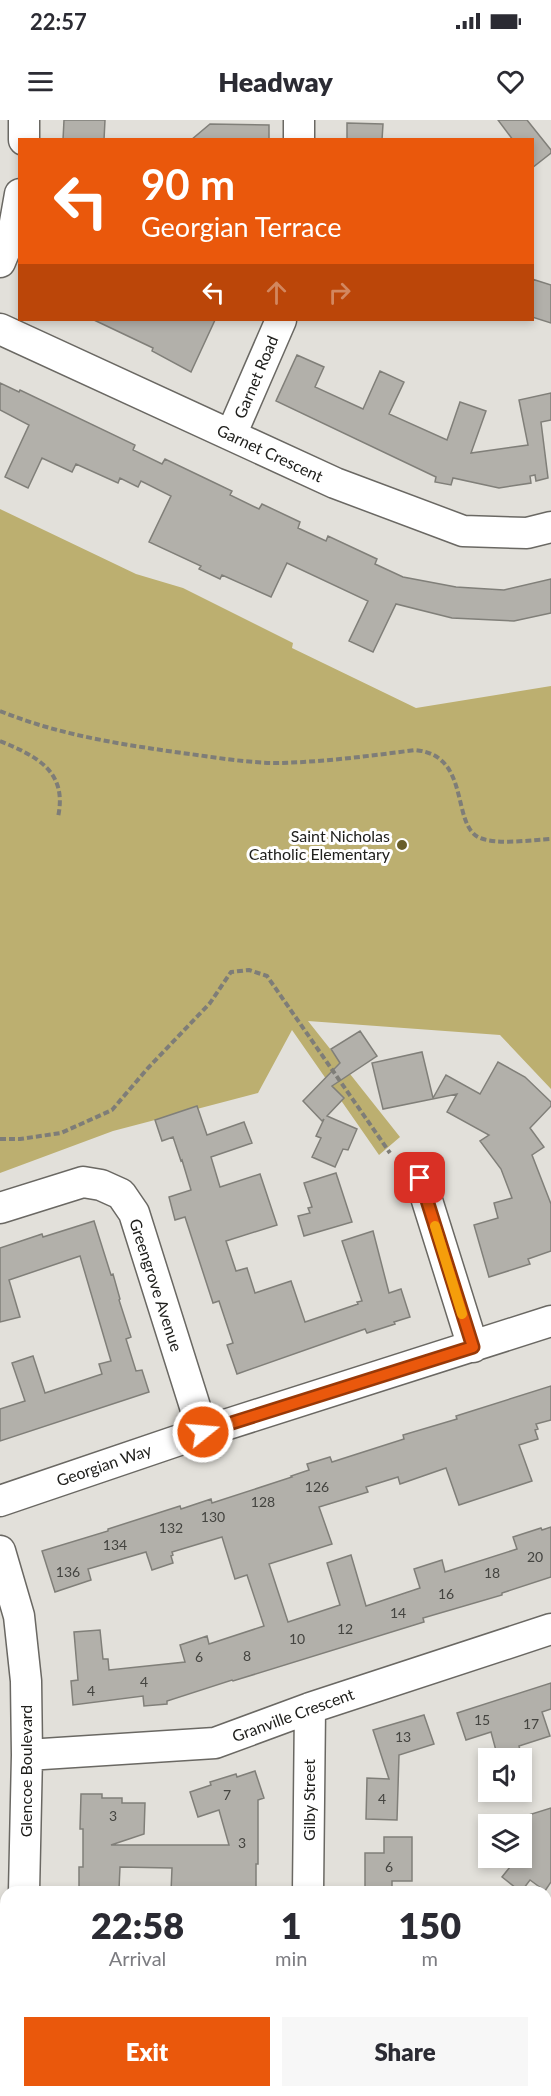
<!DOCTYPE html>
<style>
body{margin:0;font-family:Lato,sans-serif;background:#f7f7f7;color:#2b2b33;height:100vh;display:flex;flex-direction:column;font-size:22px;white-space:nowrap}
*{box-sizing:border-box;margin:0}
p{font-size:20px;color:#7c7c81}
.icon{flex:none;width:33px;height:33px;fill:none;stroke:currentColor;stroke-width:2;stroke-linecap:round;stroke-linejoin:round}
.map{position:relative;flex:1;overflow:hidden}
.side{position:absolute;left:0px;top:1766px;width:552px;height:212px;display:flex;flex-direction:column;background:#fff;border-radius:18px 18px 0 0;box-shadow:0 3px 9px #0003}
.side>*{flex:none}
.banner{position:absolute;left:18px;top:18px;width:516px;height:183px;border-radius:0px;box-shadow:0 3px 9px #0003;background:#ea580c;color:#fff;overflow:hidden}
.controls{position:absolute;left:478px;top:1628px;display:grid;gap:12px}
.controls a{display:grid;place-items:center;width:54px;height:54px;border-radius:0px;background:#fff;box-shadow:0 3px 9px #0003;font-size:30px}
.pin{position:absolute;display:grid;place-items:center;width:51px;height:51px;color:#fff;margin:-26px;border-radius:12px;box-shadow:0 3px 9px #0006}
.me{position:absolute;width:66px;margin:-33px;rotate:73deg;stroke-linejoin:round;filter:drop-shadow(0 0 4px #0008)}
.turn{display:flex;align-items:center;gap:21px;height:126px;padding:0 24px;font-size:27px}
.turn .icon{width:78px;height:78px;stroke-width:2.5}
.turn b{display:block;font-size:42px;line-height:51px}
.lanes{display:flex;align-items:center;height:57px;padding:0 24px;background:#0003;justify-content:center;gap:30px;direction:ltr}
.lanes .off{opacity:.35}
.eta{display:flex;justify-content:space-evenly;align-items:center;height:102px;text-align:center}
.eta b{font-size:36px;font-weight:800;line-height:42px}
.action{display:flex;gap:12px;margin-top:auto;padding:12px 24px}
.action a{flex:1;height:69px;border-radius:0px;background:#ea580c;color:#fff;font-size:24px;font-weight:800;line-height:69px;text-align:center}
.action a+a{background:#f7f7f7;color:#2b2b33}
.status{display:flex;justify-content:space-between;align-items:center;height:42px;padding:0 30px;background:#fff;direction:ltr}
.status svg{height:16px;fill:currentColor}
header{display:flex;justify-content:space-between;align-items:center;height:78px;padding:0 24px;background:#fff;font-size:27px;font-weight:800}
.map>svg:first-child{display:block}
.green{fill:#bcaf70}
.building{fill:#b2b0aa;stroke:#807f79;stroke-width:1.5}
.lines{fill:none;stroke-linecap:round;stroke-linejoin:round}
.minor-casing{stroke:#6a6863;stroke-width:33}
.path{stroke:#7e7d78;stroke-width:4;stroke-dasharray:6 3;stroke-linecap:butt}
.minor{stroke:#fff;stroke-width:30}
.route-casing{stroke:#983908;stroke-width:15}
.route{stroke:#ea580c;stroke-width:10}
.slow{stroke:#f59e0b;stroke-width:10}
.poi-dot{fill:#695e2b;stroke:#fff;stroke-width:2}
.labels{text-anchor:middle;stroke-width:6;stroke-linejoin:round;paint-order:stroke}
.number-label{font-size:14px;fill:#444440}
.street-label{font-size:16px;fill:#20201d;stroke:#fff}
.poi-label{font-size:16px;fill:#20201d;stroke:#fff;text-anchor:end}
</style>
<div class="status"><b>22:57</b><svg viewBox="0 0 49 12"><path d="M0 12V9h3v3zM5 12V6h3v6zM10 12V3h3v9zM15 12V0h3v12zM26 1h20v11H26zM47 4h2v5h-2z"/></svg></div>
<header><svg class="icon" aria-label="menu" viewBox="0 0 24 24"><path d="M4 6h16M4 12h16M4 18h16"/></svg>Headway<svg class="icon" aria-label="heart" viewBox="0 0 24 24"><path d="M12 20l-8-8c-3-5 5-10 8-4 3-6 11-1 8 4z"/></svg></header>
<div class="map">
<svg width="551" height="1976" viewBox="0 0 551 1976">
<rect width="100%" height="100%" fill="#e2e0da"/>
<!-- green -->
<path class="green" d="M0,389l136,65 47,14 110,55 -1,5 124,60 135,-22v403l-51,-54 -192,-14 92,116 -21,18 -87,-125 -34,63 -145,38 -113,42z"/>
<!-- building -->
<path class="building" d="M64,0h41l-1,20h-41z
M498,0h29l24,30v3l-19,15v-28h-19z
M347,3l36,1 -1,16h-35z
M210,4l59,1v15h-78z
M532,159l19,6v38l-19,-6z
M94,200h121l-24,52 -39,-21 1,-3z
M297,235l27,12 -9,20 48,22 17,-38 24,11 -15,32 58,26 13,-38 26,9 -15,42 57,-8 -9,-45 32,-7v27l-10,2 7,56 -12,3 -1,-6 -5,1 1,7 -32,5 -46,-10 -2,7 -16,-3 1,-5 -160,-76z
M0,263l19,9 1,-2 115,55 -2,5 29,14 3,-5 48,23 19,9 -2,4 29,14 3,-5 38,18 -2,6 28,13 2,-5 49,23 -2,5 28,13 53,10 48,3 47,-11v34l-37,8 -62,-3 -56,-14 -23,48 -24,-11 19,-40 -81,-38 -16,34 -49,-22 -2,4 -21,-10 2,-3 -52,-24 22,-46 -30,-15 -3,6 -18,-9 -2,5 -42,-19 -4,8 -30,-14 -14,30 -23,-11 24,-52 -29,-15z
M360,911l17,25 -45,30 12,12 -17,18 30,13 -9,21 -5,-1 -8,18 -23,-10 9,-19 -5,-2 8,-17 -2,2 -19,-20 37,-38 -9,-14z
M422,932l11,46 13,-23 34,19 18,-32 27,15 26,25v4l-21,22 14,19 -12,8 19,49v47l-23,8 2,5 -41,13 -15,-52 24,-7 -4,-15 18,-5 -11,-29 -21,-28 9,-6 -42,-23 10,-18 -74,15 -11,-46z
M197,986l10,29 37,-13 8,21 -41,14 9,30 40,-13 17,51 -51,16 10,30 11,-3 8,25 36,-12 14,41 53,-18 -1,-2 5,-1 -20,-60 31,-10 16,62 12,-4 9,28 -16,5 1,2 -28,9 -2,-4 -128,45 -10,-29 6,-2 -14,-42 -6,2 -28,-86 -10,3 -6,-23 22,-7 -9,-30 -1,1 -8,-24 -11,4 -7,-21z
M336,1053l16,49 -48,14 -6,-20 12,-3 -2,-5 4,-1 -8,-24z
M94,1101l17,54 2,-1 7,25 -1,1 12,37 -5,2 10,32 6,-1 7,22 -149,49v-32l25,-8 -13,-38 21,-7 12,37 57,-19 -3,-10 12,-3 -31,-105 -71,24 11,37 -20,5v-74l42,-14 1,3z
M551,1266v34l-15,4 2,5 -3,1 3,9 -19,6 13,36 -73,24 -13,-37 -46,16 -2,-7 -32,10 2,5 -49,15 13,37 -63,20 19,58 52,-17 -13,-42 24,-8 15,51 54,-18 -6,-19 28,-9 3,12 72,-23 -4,-12 28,-9 1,2 9,-3v50l-49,16v2l-79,23 1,4 -191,59 -1,-1 -65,21v3l-23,2 -1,-10 -70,9 -2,-24 7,-1 -4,-48 26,-2 3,29h5l1,11 76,-8 -5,-17 27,-9 2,8 55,-18 -17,-51 -12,4 -13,-42 -50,15 1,3 -2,1 2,7 -21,7 -6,-18 -58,17 3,11 -36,12 -13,-41 66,-20v-2l72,-23 1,3 30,-10 1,4 80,-26 -1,-1 18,-6 -2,-6 23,-7 2,5 72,-23 -1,-4 54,-16 -1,-3z
M551,1563v26l-9,3 8,24 -31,10 3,12h-24l-7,-26 -25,8 -9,-27z
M424,1595l10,29 -35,11 -2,65 -31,-1 1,-41 22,1 -16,-49z
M255,1651l9,27 -6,2v64h-2v28h-85l1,-24 -52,-1 -1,22h-40v-22h4v-38h-3l1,-35h21v4h20v5h23l-1,31 -33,11h118l-10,-35 -21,7 -8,-25 21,-7 -1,-3 26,-8 1,3z
M551,1688v74l-6,9 -15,-11 -9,12 -19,-15 16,-20h4v-40z
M384,1717h28v44h-20v11h-27v-39h19z"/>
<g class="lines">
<defs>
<path id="minor" d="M24,20v-20
M299,20v-20
M0,142l14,-34 6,-34
M0,209l335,154 128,48 64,2 24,-6
M231,315l50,-115
M420,1058l53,169
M0,1088l83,-26 18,3 20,9 13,19 69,219
M0,1381l203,-69 348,-111
M0,1431l19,65 7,65 1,74 -3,137
M27,1635l188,-12 95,-35 241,-79
M308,1772l2,-184
M19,1976v-5
M307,1976v-5"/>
</defs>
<!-- minor casing -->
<use href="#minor" class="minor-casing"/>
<!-- path -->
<path class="path" d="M0,591c59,24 119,33 182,42 32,4 64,10 96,10 46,-1 91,-7 137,-13 57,5 35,75 65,88 17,7 52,2 71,1
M0,621c36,15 68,30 58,76
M0,1019h20l41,-6 51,-23 36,-42 62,-65 21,-31 18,-2 18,6 123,177"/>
<!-- minor -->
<use href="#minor" class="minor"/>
</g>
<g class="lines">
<defs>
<path id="route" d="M203,1312l270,-85 -53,-169"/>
</defs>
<!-- route casing -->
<use href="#route" class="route-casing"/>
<!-- route -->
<use href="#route" class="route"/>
<!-- slow -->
<path class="slow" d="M435,1106l27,88"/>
</g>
<!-- markers -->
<circle class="poi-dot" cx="402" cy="725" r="6"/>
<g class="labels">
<!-- number labels -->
<g class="number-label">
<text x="317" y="1372">126</text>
<text x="263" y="1387">128</text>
<text x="213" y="1402">130</text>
<text x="171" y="1413">132</text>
<text x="115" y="1430">134</text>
<text x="535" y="1442">20</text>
<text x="68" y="1457">136</text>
<text x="492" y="1458">18</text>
<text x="446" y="1479">16</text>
<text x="398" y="1498">14</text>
<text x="345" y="1514">12</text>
<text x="297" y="1524">10</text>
<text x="247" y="1541">8</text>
<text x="199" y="1542">6</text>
<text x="144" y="1567">4</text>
<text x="91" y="1576">4</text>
<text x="482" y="1605">15</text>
<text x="531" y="1609">17</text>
<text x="403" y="1622">13</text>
<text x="227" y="1680">7</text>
<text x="382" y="1684">4</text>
<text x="113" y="1701">3</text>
<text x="242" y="1728">3</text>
<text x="389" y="1752">6</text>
</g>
<!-- street labels -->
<g class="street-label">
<text transform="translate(256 257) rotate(-67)" y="6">Garnet Road</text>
<text transform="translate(270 333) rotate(25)" y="6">Garnet Crescent</text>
<text transform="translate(156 1165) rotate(72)" y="6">Greengrove Avenue</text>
<text transform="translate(104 1345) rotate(-19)" y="6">Georgian Way</text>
<text transform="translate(293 1595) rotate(-20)" y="6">Granville Crescent</text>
<text transform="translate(26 1651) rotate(-90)" y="6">Glencoe Boulevard</text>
<text transform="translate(309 1680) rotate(-90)" y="6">Gilby Street</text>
</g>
<!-- poi labels -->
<g class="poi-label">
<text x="390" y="722">Saint Nicholas<tspan x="390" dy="18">Catholic Elementary</tspan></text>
</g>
</g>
</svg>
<div class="controls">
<a><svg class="icon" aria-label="sound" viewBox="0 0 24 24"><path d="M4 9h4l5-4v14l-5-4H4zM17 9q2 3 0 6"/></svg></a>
<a><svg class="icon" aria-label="layers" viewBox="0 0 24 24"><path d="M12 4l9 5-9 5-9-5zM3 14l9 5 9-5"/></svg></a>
</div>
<div class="pin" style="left:420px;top:1058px;background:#d93025"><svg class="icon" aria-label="arrive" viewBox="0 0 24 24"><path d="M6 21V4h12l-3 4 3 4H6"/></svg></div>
<svg class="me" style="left:203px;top:1312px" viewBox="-20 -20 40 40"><circle r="17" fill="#ea580c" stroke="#fff" stroke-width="3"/><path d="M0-11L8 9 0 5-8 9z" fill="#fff"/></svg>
<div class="banner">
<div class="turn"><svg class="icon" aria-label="left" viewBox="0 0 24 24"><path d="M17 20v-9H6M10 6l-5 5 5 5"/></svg><div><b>90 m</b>Georgian Terrace</div></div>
<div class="lanes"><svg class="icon" aria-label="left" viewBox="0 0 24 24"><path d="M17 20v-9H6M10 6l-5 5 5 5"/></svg><svg class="icon off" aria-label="ahead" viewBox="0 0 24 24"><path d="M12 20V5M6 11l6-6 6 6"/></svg><svg class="icon off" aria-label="right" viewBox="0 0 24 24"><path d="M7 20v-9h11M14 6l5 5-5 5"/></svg></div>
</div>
<section class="side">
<div class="eta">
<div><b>22:58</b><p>Arrival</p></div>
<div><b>1</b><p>min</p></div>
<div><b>150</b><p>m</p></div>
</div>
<div class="action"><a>Exit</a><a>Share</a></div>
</section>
</div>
